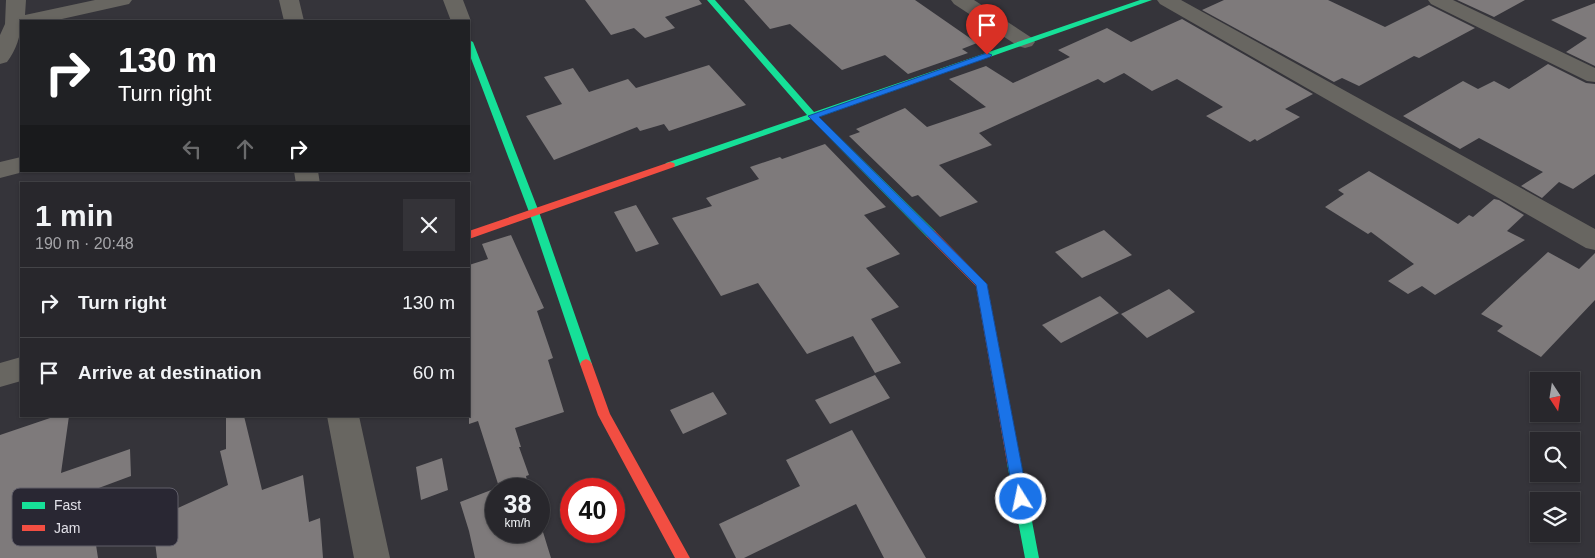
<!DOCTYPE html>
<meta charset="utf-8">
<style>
body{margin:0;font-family:Arial,sans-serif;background:#343338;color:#f1f3f6;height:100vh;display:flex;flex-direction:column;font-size:19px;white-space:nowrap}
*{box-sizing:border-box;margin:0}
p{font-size:16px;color:#a5a5a9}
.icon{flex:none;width:28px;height:28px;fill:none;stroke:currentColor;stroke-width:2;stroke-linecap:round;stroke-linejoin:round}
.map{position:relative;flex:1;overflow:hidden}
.details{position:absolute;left:20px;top:182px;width:450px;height:235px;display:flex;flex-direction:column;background:#28272c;border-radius:0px;box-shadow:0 1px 4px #0004,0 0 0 1px #444448}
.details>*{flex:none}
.hud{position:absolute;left:20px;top:20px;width:450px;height:152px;border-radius:0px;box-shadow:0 1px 4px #0004,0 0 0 1px #444448;background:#202124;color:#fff;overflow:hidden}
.needle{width:32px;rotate:168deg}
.fabs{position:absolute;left:1530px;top:372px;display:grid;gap:10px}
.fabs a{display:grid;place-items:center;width:50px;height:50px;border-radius:0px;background:#28272c;box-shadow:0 1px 4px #0004,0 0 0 1px #444448;font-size:25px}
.speed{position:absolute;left:485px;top:478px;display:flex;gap:10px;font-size:25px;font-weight:700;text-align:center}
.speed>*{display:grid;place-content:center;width:65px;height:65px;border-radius:50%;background:#28272c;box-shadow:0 1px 4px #0004,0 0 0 1px #444448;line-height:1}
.speed small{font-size:12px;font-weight:400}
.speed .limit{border:8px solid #d22;background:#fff;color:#111}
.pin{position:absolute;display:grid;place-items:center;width:42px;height:42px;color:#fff;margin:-51px -21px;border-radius:50% 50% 50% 0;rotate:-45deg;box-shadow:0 0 5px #0007}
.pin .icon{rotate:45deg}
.me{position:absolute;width:55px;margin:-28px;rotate:350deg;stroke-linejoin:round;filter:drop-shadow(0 0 4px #0008)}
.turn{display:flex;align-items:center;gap:18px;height:105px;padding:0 15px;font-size:22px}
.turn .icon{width:65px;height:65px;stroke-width:2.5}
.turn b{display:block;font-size:35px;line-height:42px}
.lanes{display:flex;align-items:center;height:48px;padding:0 15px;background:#0003;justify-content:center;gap:25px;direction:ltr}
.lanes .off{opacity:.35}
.round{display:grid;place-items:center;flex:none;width:52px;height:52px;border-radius:0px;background:#343338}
.head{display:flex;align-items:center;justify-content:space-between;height:85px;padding:0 15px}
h1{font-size:30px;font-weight:600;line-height:38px}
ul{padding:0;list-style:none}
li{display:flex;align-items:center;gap:15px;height:70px;padding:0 15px;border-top:1px solid #444448}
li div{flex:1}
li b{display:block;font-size:19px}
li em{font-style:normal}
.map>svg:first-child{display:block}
.building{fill:#7e7a7b}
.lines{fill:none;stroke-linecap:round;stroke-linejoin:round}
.street{fill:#686661;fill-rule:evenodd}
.fast{fill:#16e098;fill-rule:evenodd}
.jam{fill:#f24e42;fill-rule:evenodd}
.route{fill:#1a73e8;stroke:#114b97}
.key{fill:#292733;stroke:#605e69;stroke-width:1}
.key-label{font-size:14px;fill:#e1e0e8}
</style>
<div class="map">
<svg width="1595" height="558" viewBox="0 0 1595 558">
<rect width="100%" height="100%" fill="#35343a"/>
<!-- building -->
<path class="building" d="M585,0h114l3,4 -37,13 10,11 -30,10 -11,-10 -23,7z
M744,0h171l62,43 -15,6 6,4 -60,21 -23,-19 -43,15 -52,-46 -20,5z
M1224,0h104l57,27 44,-22 46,23 -56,30 -5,-2 -55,30 -17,-8 -8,4 -132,-72z
M1457,0h68l-31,17z
M1595,3v63l-29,-14 21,-14 -36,-18z
M1182,19l131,75 -28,15 15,8 -43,24 -2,-2 -5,3 -44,-26 17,-9 -46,-28 -25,12 -28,-18 -20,10 -6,-4 -119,54 13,12 -53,20 39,37 -38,15 -22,-22 -6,2 -63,-61 11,-4 -4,-3 49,-21 22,19 59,-20 -37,-28 37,-13 27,17 57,-26 -12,-7 49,-22 24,14z
M1548,64l38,19 9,1v90l-22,15 -14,-7 -17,16 -21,-12 22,-14 -64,-34 -19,11 -57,-33 60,-35 15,8 16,-8 15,8z
M709,65l37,40 -77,26 -5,-7 -24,7 -3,-4 -83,33 -28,-44 36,-12 -18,-27 29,-9 16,24 39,-13 8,9z
M825,144l61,63 -22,8 36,39 -34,14 33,39 -28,12 30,44 -26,10 -22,-37 -46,18 -49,-71 -37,13 -49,-78 40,-12 -6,-8 53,-19 -9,-12 30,-10 2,2z
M1369,171l89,53 11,-9 4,2 21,-18 5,1 25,15 -17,16 18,9 -90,55 -13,-9 -14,8 -20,-13 26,-17 -43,-32 -3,2 -43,-27 19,-13 -6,-4z
M636,205l23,39 -23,8 -22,-40z
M1104,230l28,25 -50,23 -27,-26z
M511,235l33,73 -7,3 16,47 -5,2 16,52 -49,16 6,19h-2l10,28 -3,1 3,13h-33v42h43v-12l12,39h-76l-6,-27 -9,-29 39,-15 -21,-66 -9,3v-159l19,-6 -6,-15z
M1548,252l31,17 16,-16v47l-54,57 -44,-26 6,-5 -22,-12z
M1169,289l26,23 -48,26 -26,-24z
M1100,296l19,17 -58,30 -19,-18z
M875,375l15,23 -60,26 -15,-24z
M713,392l14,22 -44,20 -13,-24z
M56,416h13l-8,57 69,-24 1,27 -43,16 10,66h-98v-123z
M226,416h18l18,74 41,-15 6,47 11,-4 3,40h-166l-6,-48 26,-11 1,9 50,-23 -8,-34 6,-2z
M852,430l74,128h-42l-28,-54 -112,54h-8l-17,-34 81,-38 -14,-26z
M442,458l6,32 -27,10 -5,-33z"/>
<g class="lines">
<!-- street -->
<path class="street" d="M6,0h20l-1,15 70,-15h37l-3,4 -76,17h-32c0,15 -5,29 -14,41l-7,2v-29l5,-11z
M279,0h20l5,21h-20z
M443,0h20l8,21 -2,3v-3h-18z
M951,0h23l58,38 3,4 -3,4 -7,2 -7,-2 -64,-42z
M1157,0h24l414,229v21l-9,-2 -426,-244z
M1428,0h25l142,68v14l-8,-1 -156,-77z
M21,157v14h6l-27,7v-16z
M294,171h24l2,13h-24z
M21,357v24l-21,6v-24z
M327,416h32l31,142h-36z"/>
<!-- fast -->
<path class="fast" d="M707,0h8l99,112 326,-112h12l-333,117 116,114 1,3 -5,4 -4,-1 -116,-118 -137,48h-8l-1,-2 1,-2 141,-48z
M469,40l4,2 66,170 53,152 -2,3 -4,2 -4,-2 -2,-3 -51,-152 -60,-159z
M1014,457l5,2 2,4 18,95h-14l-18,-95 2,-4z"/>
<!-- jam -->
<path class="jam" d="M670,162l4,1 1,2 -1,2 -205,72v-8z
M931,230l4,1 52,53 34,179 -2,4 -5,2 -5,-2 -2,-4 -31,-177 -49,-49 -1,-3z
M586,359l4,2 2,3 18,50 80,144h-15l-77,-143 -18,-51 2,-3z"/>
</g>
<!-- route -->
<path class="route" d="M987,53l5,2 -2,2 -171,60 168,167 41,215 -2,5 -5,2 -5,-2 -2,-5 -38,-214 -168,-169z"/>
<!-- legend -->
<rect x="12" y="488" width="166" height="58" rx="8" class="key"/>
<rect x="22" y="502" width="23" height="7" fill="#16e098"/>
<rect x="22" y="525" width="23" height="6" fill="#f24e42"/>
<g class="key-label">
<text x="54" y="510">Fast</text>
<text x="54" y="533">Jam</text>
</g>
</svg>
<div class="fabs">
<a><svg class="needle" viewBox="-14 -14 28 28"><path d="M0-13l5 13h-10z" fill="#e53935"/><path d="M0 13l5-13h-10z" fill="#a5a5a9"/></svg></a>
<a><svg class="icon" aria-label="search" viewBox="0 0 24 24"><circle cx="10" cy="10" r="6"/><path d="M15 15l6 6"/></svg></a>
<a><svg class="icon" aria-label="layers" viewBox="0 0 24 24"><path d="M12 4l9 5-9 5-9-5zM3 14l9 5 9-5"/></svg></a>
</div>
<div class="speed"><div>38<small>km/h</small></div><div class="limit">40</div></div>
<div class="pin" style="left:987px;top:55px;background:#d93025"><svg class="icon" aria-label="arrive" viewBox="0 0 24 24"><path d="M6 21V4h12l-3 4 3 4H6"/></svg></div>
<svg class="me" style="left:1021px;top:499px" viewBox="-20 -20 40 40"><circle r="17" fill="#1a73e8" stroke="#fff" stroke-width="3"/><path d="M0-11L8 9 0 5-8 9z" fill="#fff"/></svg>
<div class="hud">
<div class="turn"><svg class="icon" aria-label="right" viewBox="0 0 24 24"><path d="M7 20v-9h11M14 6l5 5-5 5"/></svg><div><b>130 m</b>Turn right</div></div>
<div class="lanes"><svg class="icon off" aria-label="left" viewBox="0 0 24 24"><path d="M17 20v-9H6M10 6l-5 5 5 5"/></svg><svg class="icon off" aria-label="ahead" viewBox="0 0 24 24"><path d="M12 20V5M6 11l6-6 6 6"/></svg><svg class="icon" aria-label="right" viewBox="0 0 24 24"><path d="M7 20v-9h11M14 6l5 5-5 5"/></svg></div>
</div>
<section class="details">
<div class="head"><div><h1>1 min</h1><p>190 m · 20:48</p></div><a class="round"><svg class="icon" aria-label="close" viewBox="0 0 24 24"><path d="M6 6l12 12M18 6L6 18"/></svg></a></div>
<ul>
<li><svg class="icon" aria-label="right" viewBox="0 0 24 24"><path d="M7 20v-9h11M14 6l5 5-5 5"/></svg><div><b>Turn right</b></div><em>130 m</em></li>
<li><svg class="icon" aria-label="arrive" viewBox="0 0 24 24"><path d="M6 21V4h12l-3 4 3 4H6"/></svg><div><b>Arrive at destination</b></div><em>60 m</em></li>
</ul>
</section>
</div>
